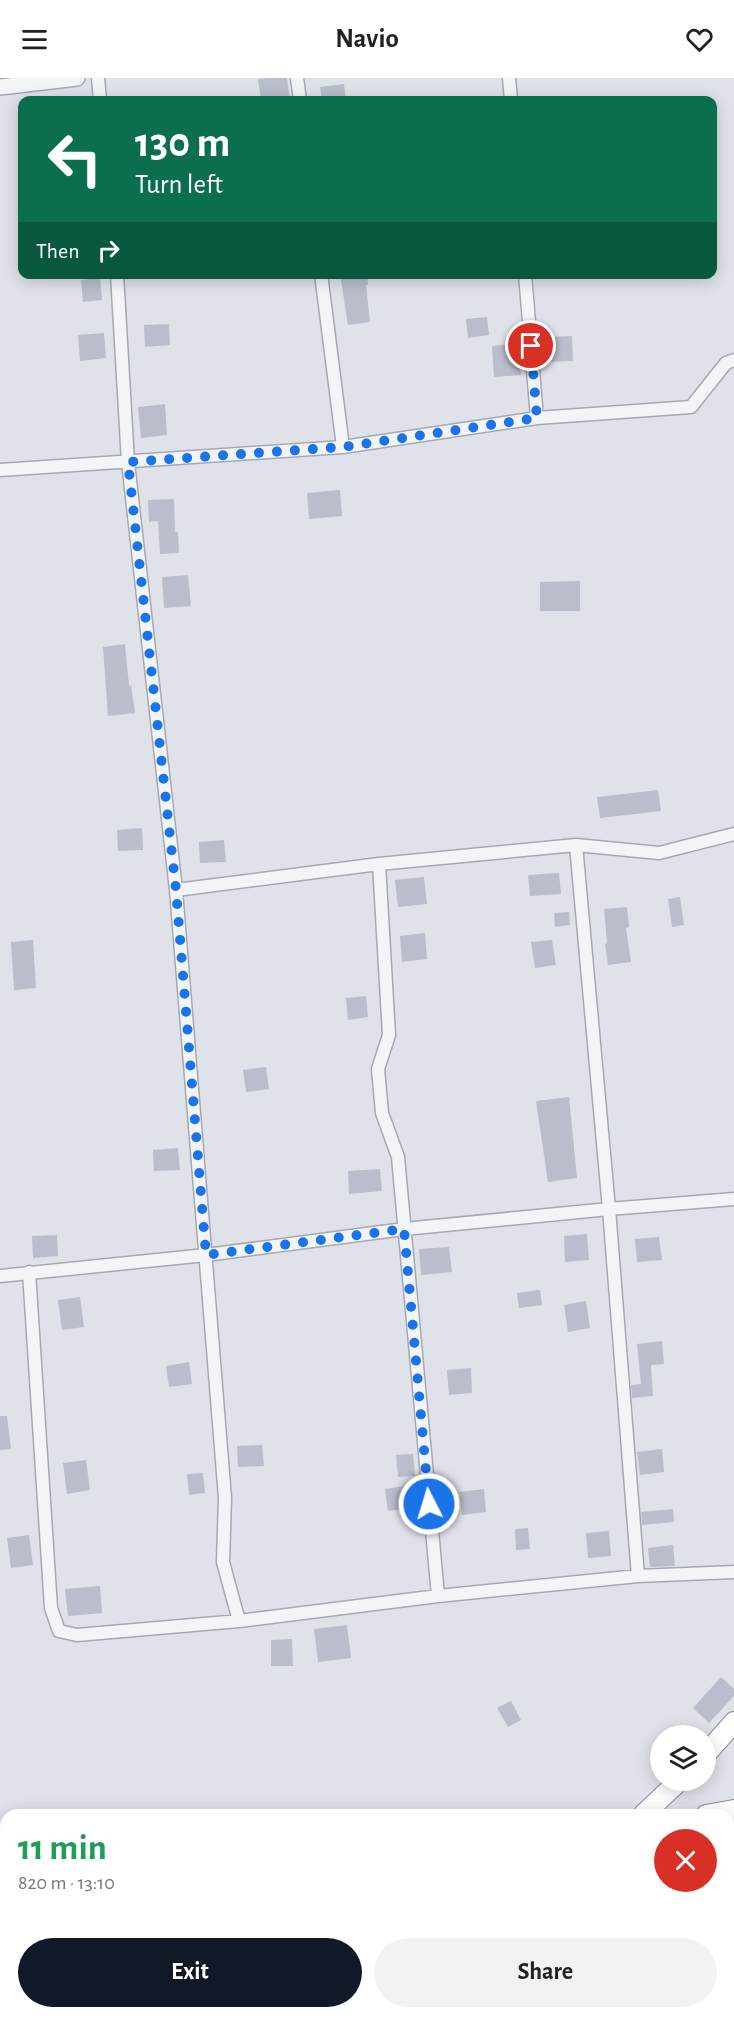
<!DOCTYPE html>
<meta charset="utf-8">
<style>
body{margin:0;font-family:"Alegreya Sans",sans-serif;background:#f2f2f2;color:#222;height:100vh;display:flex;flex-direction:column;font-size:22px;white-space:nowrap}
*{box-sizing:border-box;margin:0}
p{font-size:20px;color:#767676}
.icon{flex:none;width:33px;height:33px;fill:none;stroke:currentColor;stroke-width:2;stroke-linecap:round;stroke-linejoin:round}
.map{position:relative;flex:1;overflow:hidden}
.side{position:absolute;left:0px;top:1731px;width:735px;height:210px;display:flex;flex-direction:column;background:#fff;border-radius:18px 18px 0 0;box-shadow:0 3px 15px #0003}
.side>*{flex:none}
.hud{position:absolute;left:18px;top:18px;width:699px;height:183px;border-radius:12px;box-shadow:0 3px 15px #0003;background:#0b6e4f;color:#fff;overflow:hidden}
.tools{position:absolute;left:650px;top:1647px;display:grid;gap:12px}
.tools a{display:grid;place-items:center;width:66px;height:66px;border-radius:50%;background:#fff;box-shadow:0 3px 15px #0003;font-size:30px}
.pin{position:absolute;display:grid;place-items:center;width:51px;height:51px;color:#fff;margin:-26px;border:3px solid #fff;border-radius:50%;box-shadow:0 2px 6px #0007}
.me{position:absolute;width:66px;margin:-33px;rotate:355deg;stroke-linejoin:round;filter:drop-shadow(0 0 4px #0008)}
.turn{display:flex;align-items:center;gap:21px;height:126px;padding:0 18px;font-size:27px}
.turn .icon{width:78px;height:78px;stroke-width:2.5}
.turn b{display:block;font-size:42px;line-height:51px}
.then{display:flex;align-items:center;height:57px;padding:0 18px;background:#0003;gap:12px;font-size:22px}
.round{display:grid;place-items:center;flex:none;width:63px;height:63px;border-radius:32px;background:#f2f2f2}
.head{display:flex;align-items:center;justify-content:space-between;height:102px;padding:0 18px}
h1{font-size:36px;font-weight:600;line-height:45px;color:#1e9e55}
.button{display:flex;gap:12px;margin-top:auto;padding:12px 18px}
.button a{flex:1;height:69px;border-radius:36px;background:#111827;color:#fff;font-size:24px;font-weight:600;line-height:69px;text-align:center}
.button a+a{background:#f2f2f2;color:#222}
header{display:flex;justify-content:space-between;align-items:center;height:78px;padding:0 18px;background:#fff;font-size:27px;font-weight:600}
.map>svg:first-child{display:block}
.building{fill:#babdcb}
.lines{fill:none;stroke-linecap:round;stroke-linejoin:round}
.service-casing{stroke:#a5a8b5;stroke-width:9}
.minor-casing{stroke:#a5a8b5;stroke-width:15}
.tertiary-casing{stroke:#a5a8b5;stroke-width:18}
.trunk-casing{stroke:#868da2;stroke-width:22}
.service{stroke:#f3f4f8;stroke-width:6}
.minor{stroke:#f3f4f8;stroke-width:12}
.tertiary{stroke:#f3f4f8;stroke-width:15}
.trunk{stroke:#fff;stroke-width:20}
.route{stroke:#1a73e8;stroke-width:10;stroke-dasharray:0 18}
</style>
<header><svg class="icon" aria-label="menu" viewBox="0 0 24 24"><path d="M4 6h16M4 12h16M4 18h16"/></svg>Navio<svg class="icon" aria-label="heart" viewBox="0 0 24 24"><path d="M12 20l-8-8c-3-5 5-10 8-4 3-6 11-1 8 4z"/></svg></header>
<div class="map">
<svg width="734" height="1941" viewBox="0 0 734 1941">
<rect width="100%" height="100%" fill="#e0e2ea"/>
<!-- building -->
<path class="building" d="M267,0h20l3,22h-29l-3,-21z
M344,6l2,16h-24l-2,-13z
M340,196h27l1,11h-2l4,37 -22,3z
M100,200l2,22 -19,2 -2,-22z
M487,239l2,18 -21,3 -2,-19z
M169,246l1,21 -25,2 -1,-22z
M104,255l2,25 -26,3 -2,-26z
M572,258l1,25 -23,1 -2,-25z
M518,266l3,31 -27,2 -2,-31z
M165,326l2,31 -26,3 -3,-31z
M340,412l2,26 -33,3 -2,-26z
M174,421l1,33h3l1,21 -19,1 -2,-33 -9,1 -1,-22z
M188,497l3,31 -27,2 -2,-31z
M580,503v30h-40v-29z
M125,566l4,42 2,-1 4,28 -27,3 -5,-69z
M658,712l3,21 -61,7 -3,-21z
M142,750l1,22 -25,1 -1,-21z
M224,762l2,22 -26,1 -1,-21z
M559,795l2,21 -31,2 -2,-21z
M424,799l3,27 -29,3 -3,-27z
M680,819l4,28 -12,2 -4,-28z
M627,829l2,20 -3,1 5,34 -23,3 -3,-21 2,-1 -3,-34z
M569,834l1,13 -15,2 -1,-14z
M425,855l2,26 -25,3 -2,-26z
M33,862l3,48 -22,2 -3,-48z
M552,862l4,25 -21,3 -4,-26z
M366,918l2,21 -20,3 -2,-22z
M266,989l3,22 -23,3 -3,-22z
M569,1019l8,81 -29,4 -12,-81z
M178,1070l2,22 -26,1 -1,-21z
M380,1091l2,22 -33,3 -1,-23z
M587,1156l2,26 -24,2 -1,-26z
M57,1157l1,21 -25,2 -1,-22z
M659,1159l3,23 -25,2 -2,-23z
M449,1169l3,25 -31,3 -2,-26z
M540,1212l2,15 -23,3 -2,-15z
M80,1219l4,30 -22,3 -4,-30z
M586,1223l4,27 -22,4 -4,-27z
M662,1263l2,23 -13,1 2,31 -21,2 -1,-13 10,-1 -4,-40z
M189,1284l3,22 -23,3 -3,-21z
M471,1290l1,25 -23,2 -2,-25z
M0,1338h7l4,33 -11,1z
M262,1367l2,21 -26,1 -1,-21z
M662,1371l2,23 -24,3 -3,-23z
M413,1376l2,22 -17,1 -2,-22z
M86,1382l4,30 -23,4 -4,-31z
M203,1395l2,20 -16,2 -2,-21z
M407,1408l3,22 -22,3 -3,-22z
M484,1411l2,23 -24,3 -3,-23z
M673,1431l1,13 -32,3 -1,-13z
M528,1450l2,21 -14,1 -1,-21z
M609,1453l2,25 -23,2 -2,-25z
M29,1457l4,30 -22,3 -4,-30z
M673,1467l2,21 -25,1 -2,-19z
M100,1508l2,27 -34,3 -3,-27z
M347,1547l4,33 -33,4 -4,-33z
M292,1561l1,27h-22v-26z
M721,1599l13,12v7l-25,27 -16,-15z
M511,1623l10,19 -13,7 -11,-19z"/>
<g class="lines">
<defs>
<path id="service" d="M170,1941l13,-6"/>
<path id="minor" d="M98,0l2,22
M297,0l3,22
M509,0l2,22
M117,196l11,188 48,428 49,608 -2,64 16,59
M321,196l22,173
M525,196l12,144
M0,392l343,-23 194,-29 154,-11 35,-44 8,-3
M576,767l33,364 29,367
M379,786l10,171 -11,34 4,44 16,44 40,439
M176,812l203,-26 197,-19 83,8 75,-19
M29,1194l22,336 8,23 18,4 162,-14 199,-25 200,-20 96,-4
M0,1198l206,-21 198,-26 205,-20 125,-10"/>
<path id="tertiary" d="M0,9l77,-9"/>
<path id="trunk" d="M705,1677l29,-33
M643,1737l37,-35
M706,1737l28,-5
M729,1880h5
M729,1900l5,-2
M729,1929l5,-2
M274,1941l9,-6
M338,1941l3,-6
M631,1941l13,-6
M699,1941l15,-6"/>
</defs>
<!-- service casing -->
<use href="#service" class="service-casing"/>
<!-- minor casing -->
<use href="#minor" class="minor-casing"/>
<!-- tertiary casing -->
<use href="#tertiary" class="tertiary-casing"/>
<!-- trunk casing -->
<use href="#trunk" class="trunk-casing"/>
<!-- service -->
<use href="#service" class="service"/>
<!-- minor -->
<use href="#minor" class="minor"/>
<!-- tertiary -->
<use href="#tertiary" class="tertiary"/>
<!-- trunk -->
<use href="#trunk" class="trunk"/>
</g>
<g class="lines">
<!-- route -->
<path class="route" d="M429,1426l-25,-275 -198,26 -30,-365 -48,-428 215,-15 194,-29 -6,-72"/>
</g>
</svg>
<div class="tools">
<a><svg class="icon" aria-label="layers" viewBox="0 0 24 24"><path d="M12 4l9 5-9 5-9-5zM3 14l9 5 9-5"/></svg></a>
</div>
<div class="pin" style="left:531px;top:268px;background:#d93025"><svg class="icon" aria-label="arrive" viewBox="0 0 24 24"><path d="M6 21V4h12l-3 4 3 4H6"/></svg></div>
<svg class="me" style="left:429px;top:1426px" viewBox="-20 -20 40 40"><circle r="17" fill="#1a73e8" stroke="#fff" stroke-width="3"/><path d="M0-11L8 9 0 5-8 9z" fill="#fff"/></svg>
<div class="hud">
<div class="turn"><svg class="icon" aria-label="left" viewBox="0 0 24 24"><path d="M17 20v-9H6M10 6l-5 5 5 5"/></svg><div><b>130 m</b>Turn left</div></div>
<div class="then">Then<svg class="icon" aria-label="right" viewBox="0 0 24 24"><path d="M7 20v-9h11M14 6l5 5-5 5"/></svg></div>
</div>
<section class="side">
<div class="head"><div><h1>11 min</h1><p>820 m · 13:10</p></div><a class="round" style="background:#d93025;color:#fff"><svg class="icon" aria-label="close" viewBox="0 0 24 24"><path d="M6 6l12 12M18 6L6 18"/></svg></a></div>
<div class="button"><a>Exit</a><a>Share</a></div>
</section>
</div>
